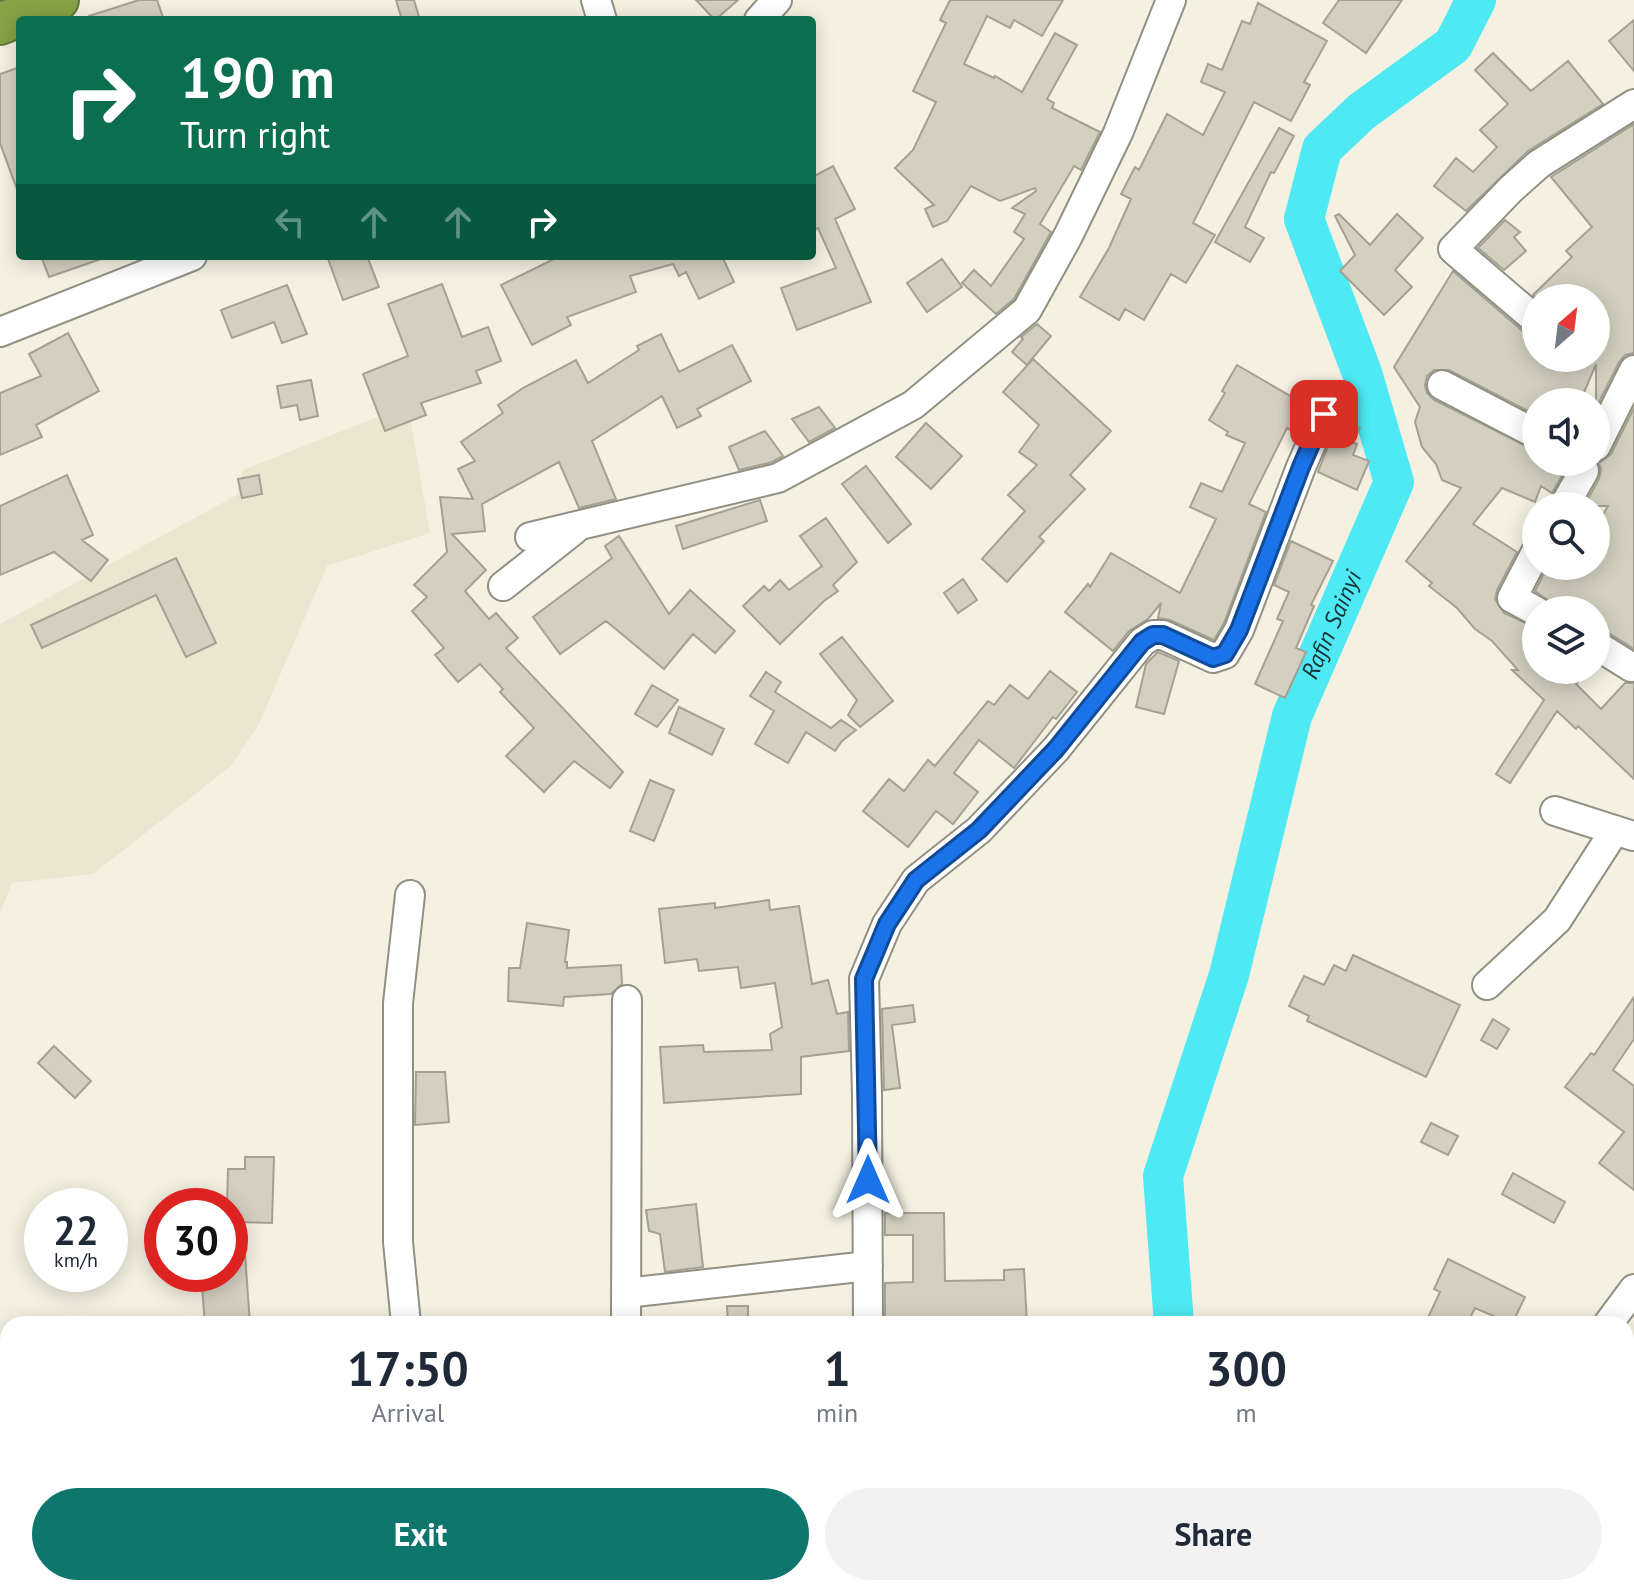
<!DOCTYPE html>
<style>
body{margin:0;font-family:"PT Sans",sans-serif;background:#f2f2f3;color:#1f2937;height:100vh;display:flex;flex-direction:column;font-size:30px;white-space:nowrap}
*{box-sizing:border-box;margin:0}
p{font-size:26px;color:#747a83}
.icon{flex:none;width:44px;height:44px;fill:none;stroke:currentColor;stroke-width:2;stroke-linecap:round;stroke-linejoin:round}
.map{position:relative;flex:1;overflow:hidden}
.drawer{position:absolute;left:0px;top:1316px;width:1634px;height:280px;display:flex;flex-direction:column;background:#fff;border-radius:24px 24px 0 0;box-shadow:0 4px 20px #0003}
.drawer>*{flex:none}
.hud{position:absolute;left:16px;top:16px;width:800px;height:244px;border-radius:8px;box-shadow:0 4px 20px #0003;background:#0b6e4f;color:#fff;overflow:hidden}
.needle{width:52px;rotate:28deg}
.controls{position:absolute;left:1522px;top:284px;display:grid;gap:16px}
.controls a{display:grid;place-items:center;width:88px;height:88px;border-radius:50%;background:#fff;box-shadow:0 4px 20px #0003;font-size:40px}
.speed{position:absolute;left:24px;top:1188px;display:flex;gap:16px;font-size:40px;font-weight:700;text-align:center}
.speed>*{display:grid;place-content:center;width:104px;height:104px;border-radius:50%;background:#fff;box-shadow:0 4px 20px #0003;line-height:1}
.speed small{font-size:20px;font-weight:400}
.speed .limit{border:12px solid #d22;background:#fff;color:#111}
.pin{position:absolute;display:grid;place-items:center;width:68px;height:68px;color:#fff;margin:-34px;border-radius:16px;box-shadow:0 4px 12px #0006}
.me{position:absolute;width:88px;margin:-44px;rotate:0deg;stroke-linejoin:round;filter:drop-shadow(0 0 6px #0008)}
.turn{display:flex;align-items:center;gap:28px;height:168px;padding:0 32px;font-size:36px}
.turn .icon{width:104px;height:104px;stroke-width:2.5}
.turn b{display:block;font-size:56px;line-height:68px}
.lanes{display:flex;align-items:center;height:76px;padding:0 32px;background:#0003;justify-content:center;gap:40px;direction:ltr}
.lanes .off{opacity:.35}
.eta{display:flex;justify-content:space-evenly;align-items:center;height:136px;text-align:center}
.eta b{font-size:48px;font-weight:700;line-height:56px}
.primary-button{display:flex;gap:16px;margin-top:auto;padding:16px 32px}
.primary-button a{flex:1;height:92px;border-radius:48px;background:#0f766e;color:#fff;font-size:32px;font-weight:700;line-height:92px;text-align:center}
.primary-button a+a{background:#f2f2f3;color:#1f2937}
.map>svg:first-child{display:block}
.built{fill:#ebe6d0}
.lines{fill:none;stroke-linecap:round;stroke-linejoin:round}
.river{stroke:#4ee9f2;stroke-width:40}
.building{fill:#d3d0c1;stroke:#a4a193;stroke-width:2}
.minor-casing{stroke:#929082;stroke-width:32}
.major-casing{stroke:#617435;stroke-width:40}
.highway-casing{stroke:#617435;stroke-width:44}
.minor{stroke:#fff;stroke-width:28}
.major{stroke:#b6c88f;stroke-width:36}
.highway{stroke:#85a345;stroke-width:40}
.route-casing{stroke:#114b97;stroke-width:20}
.route{stroke:#1a73e8;stroke-width:14}
.labels{text-anchor:middle;stroke-width:7;stroke-linejoin:round;paint-order:stroke}
.water-label{font-size:24px;font-style:italic;fill:#183133;stroke:#fff}
</style>
<div class="map">
<svg width="1634" height="1596" viewBox="0 0 1634 1596">
<rect width="100%" height="100%" fill="#f4f1e2"/>
<!-- built -->
<path class="built" d="M408,405l22,128 -103,33 -68,158 -28,42 -138,108 -81,9 -12,30v-289l237,-129 6,-25z"/>
<g class="lines">
<!-- river -->
<g class="river">
<path id="s1" d="M1174,1324l-11,-148 66,-201 63,-259 102,-234 -32,-109 -58,-154 18,-70 39,-37 92,-67 23,-45"/>
<path d="M1130,1596l2,-8"/>
</g>
</g>
<!-- building -->
<path class="building" d="M139,0h18l7,20h-75v-4z
M396,0h18l6,20h-18z
M696,0h42l-23,20z
M950,0h113l-21,36 -28,-16 -4,8 -23,-12 -23,48 30,14 1,-2 27,16 33,-59 22,12 -30,54 7,4 -2,5 48,24 -19,38 -7,-4 -34,58 11,8 -37,67 -18,15 -34,-31 12,-13 17,16 33,-47 -10,-7 11,-18 -13,-6 24,-17 -1,-3 -35,13 -29,-15 -24,35 -14,6 -8,-18 9,-4 -39,-37 18,-18 23,-48 -23,-11 33,-68 -6,-3z
M1339,0h63l-36,53 -43,-30z
M1258,3l69,38 -23,41 6,3 -19,36 -37,-19 -61,121 22,12 -29,48 -15,-9 -27,46 -19,-11 -6,11 -39,-23 29,-49 22,-49 -10,-5 14,-27 4,3 28,-56 36,21 22,-43 -24,-10 7,-18 14,6 20,-49 8,3z
M1634,20v51l-25,-30z
M1493,53l38,38 37,-30 35,43 -75,47 -62,60 -32,-25 22,-28 17,14 24,-25 -17,-17 28,-26 -33,-34z
M20,67v124l-2,1 -18,-49v-69z
M1634,124v229l-9,2 -6,7 -23,46v-44l-16,38h-44v13l-87,-45h-15l-7,6 -2,9 2,8 7,7 102,51v11h20l-4,9 11,3 -11,19 -11,-7 -6,16 -33,-14 -29,36 44,28 -20,38 -2,9 9,14 32,15v42h53l-13,14 25,25 24,-26h9v96l-56,-53 -2,3 -19,-18 -47,72 -14,-9 48,-74 -32,-30h6l-26,-29 -17,-12 -18,-21 -28,-22 3,-3 -26,-22 55,-73 -19,-8 -6,-16 -14,-17 -7,-25 5,-15 -26,-40 59,-96 72,62 11,4v21h60v-60h-60l-3,-3 39,-38 -6,-6 26,-24 -41,-50z
M1279,128l15,8 -20,37 -3,-1 -26,55 19,11 -14,24 -35,-20z
M833,166l22,43 -20,10 36,83 -74,28 -16,-42 55,-20 -18,-40 -6,3v-54z
M1339,214l31,31 27,-31 26,24 -28,32 17,17 -28,28 -44,-44 15,-16 -20,-39z
M1505,220l15,12 -6,5 12,14 -22,19 -26,-22z
M41,256h60v3l-52,18z
M327,256h40l12,31 -36,13z
M560,256h162l12,26 -35,17 -13,-27 -7,4 -6,-12 -43,12 6,16 -69,25 4,8 -39,20 -31,-60z
M942,259l20,28 -35,25 -20,-29z
M442,284l20,53 26,-10 13,34 -25,10 5,12 -60,20 5,12 -41,16 -22,-57 45,-18 -20,-52z
M287,285l20,49 -25,9 -8,-21 -42,16 -11,-28z
M1037,324l14,12 -24,29 -15,-13 11,-13 -2,-2z
M68,333l31,58 -63,34 6,12 -42,18v-62l41,-17 -12,-22z
M661,334l18,38 53,-27 19,36 -54,28 4,7 -24,12 -15,-32 -70,45 24,58 -37,9 -20,-46 -77,42 3,27 -33,3 34,36 -21,21 24,28 7,-6 22,25 -12,10 117,124 -13,16 -36,-27 -30,31 -38,-36 28,-28 -34,-36 3,-3 -23,-25 -22,18 -23,-27 9,-7 -32,-37 15,-14 -13,-12 33,-33 -7,-55 33,2 -15,-30 17,-8 -14,-19 42,-29 -5,-8 25,-17 53,-28 12,23 51,-33 -2,-4z
M1033,359l78,72 -41,44 15,14 -46,48 5,4 -37,41 -25,-23 43,-48 -17,-16 29,-30 -18,-13 20,-27 -36,-33z
M1237,365l72,42 -12,27 -10,-6 -38,76 17,8 -42,111 -10,17 -44,-20 -12,-2 3,-15 -13,16 -19,12 -16,20 -48,-39 23,-28 2,3 21,-34 69,40 36,-74 -26,-12 11,-24 21,9 23,-49 -19,-8 2,-3 -19,-12 16,-27 -3,-2z
M311,380l7,36 -18,4 -3,-15 -16,3 -4,-22z
M819,407l16,21 -26,14 -17,-23z
M1634,408v241l-29,-18 -9,-3v-18h-43l-3,-8 -15,-11 13,-25h48v-39l12,-21h-24l15,-27 2,-9 -2,-7 12,-9z
M1340,416l20,12 -8,14 5,2 -4,11 16,6 -12,29 -39,-18z
M926,423l36,33 -31,33 -35,-32z
M765,431l18,25 -11,6 -33,8 -10,-23z
M866,466l45,58 -23,19 -46,-59z
M67,475l26,60 -11,5 26,20 -17,21 -37,-29 -54,23v-69z
M259,475l3,19 -20,4 -4,-19z
M760,500l7,21 -84,28 -7,-23z
M826,518l31,44 -24,23 5,6 -14,10 -44,43 -37,-38 21,-20 5,5 11,-11 9,10 33,-24 -22,-30z
M619,536l50,78 21,-24 45,41 -20,22 -22,-19 -29,35 -58,-48 -46,33 -27,-37 79,-59 -7,-12z
M1291,541l42,20 -22,44 3,1 -18,42 10,4 -21,46 -30,-14 28,-63 -6,-2 12,-27 -15,-7z
M176,558l40,85 -30,14 -30,-62 -114,53 -11,-23z
M963,579l14,21 -19,13 -14,-20z
M842,637l51,64 -33,26 -12,-12 9,-15 -37,-46z
M1158,652l21,9 -15,53 -28,-7 10,-43z
M1050,671l27,21 -21,27 -3,-2 -39,51 -35,-28 -25,33 24,19 -25,32 -17,-13 -28,36 -45,-36 26,-32 15,12 24,-31 7,6 53,-65 6,4 16,-20 18,14z
M766,672l15,10 -6,10 56,36 10,-8 15,10 -14,11 -7,10 -29,-19 -18,31 -33,-19 19,-33 -24,-15z
M652,685l26,15 -21,27 -22,-13z
M679,707l45,22 -12,26 -43,-22z
M650,780l24,10 -20,51 -24,-10z
M769,900l1,10 29,-4 13,78 16,-4 9,34 11,-2 1,39 -48,6v37l-137,9 -4,-56 43,-2 1,7 68,-2 -2,-16 12,-7 -7,-44 -34,5 -3,-21 -39,4 -2,-12 -32,4 -6,-54 56,-6v5z
M527,923l42,7 -4,32h2v6l54,-3 1,19 -11,10 -47,3 -1,9 -55,-5 1,-33h11z
M1353,955l107,50 -34,72 -106,-50 -13,-6 2,-5 -20,-10 15,-30 20,9 10,-20 12,6z
M1634,997v42l-21,31 21,16v104l-35,-27 25,-31 -59,-45 26,-34 3,2z
M913,1005l2,17 -23,3 8,63 -16,2 -2,-81z
M1493,1019l16,10 -12,20 -16,-9z
M54,1046l37,35 -16,17 -37,-35z
M416,1072h29l4,50 -34,3z
M1431,1123l27,13 -10,19 -27,-13z
M245,1157h29l-2,66 -42,-1v-16h-3l1,-37h17z
M1513,1173l52,29 -11,21 -52,-29z
M696,1204l7,63 -38,5 -5,-38 -11,-3 -3,-21z
M885,1213h59l1,68 59,-1v-10l20,-1 3,55h-142v-41l28,-1v-47h-28z
M230,1240h14l6,84h-45l-4,-50h29z
M1448,1259l77,38 -13,27 -37,-16 -8,16h-42l15,-32 -6,-3z
M727,1306h21v18h-20z"/>
<g class="lines">
<defs>
<path id="minor" d="M596,0l6,20
M759,20l18,-20
M1536,320l-83,-71 58,-60 28,-25 95,-60
M0,332l192,-76
M1442,385l94,49
M1596,446l38,-76
M1564,506l20,-35
M530,537l248,-59 135,-73 114,-95 41,-74 50,-103 53,-133
M1536,552l-24,46 24,13
M503,586l71,-56
M1596,645l35,22
M1555,811l78,25
M1487,985l70,-65 58,-90
M626,1293l242,-27
M406,1324l-8,-82v-239l12,-108
M626,1324l1,-324
M868,1324l-1,-229 -3,-116 23,-55 29,-44 63,-50 77,-81 86,-107 11,-7h10l50,23 12,-4 14,-24 62,-163 23,-53
M1608,1324l26,-35
M780,1596l1,-8
M1284,1596l1,-8"/>
<path id="major" d="M1626,1533l8,1
M1626,1575l8,1
M535,1588l2,8
M368,1596l21,-8
M476,1596l21,-8"/>
<path id="highway" d="M0,24l58,-24"/>
</defs>
<!-- minor casing -->
<use href="#minor" class="minor-casing"/>
<!-- major casing -->
<use href="#major" class="major-casing"/>
<!-- highway casing -->
<use href="#highway" class="highway-casing"/>
<!-- minor -->
<use href="#minor" class="minor"/>
<!-- major -->
<use href="#major" class="major"/>
<!-- highway -->
<use href="#highway" class="highway"/>
</g>
<g class="lines">
<defs>
<path id="route" d="M868,1180l-4,-201 23,-55 29,-44 63,-50 77,-81 86,-107 11,-7h10l50,23 12,-4 14,-24 62,-163 23,-53"/>
</defs>
<!-- route casing -->
<use href="#route" class="route-casing"/>
<!-- route -->
<use href="#route" class="route"/>
</g>
<g class="labels">
<!-- water labels -->
<g class="water-label">
<text dy="8" stroke="none"><textPath href="#s1" startOffset="726">Rafin Sainyi</textPath></text>
</g>
</g>
</svg>
<div class="controls">
<a><svg class="needle" viewBox="-14 -14 28 28"><path d="M0-13l5 13h-10z" fill="#e53935"/><path d="M0 13l5-13h-10z" fill="#747a83"/></svg></a>
<a><svg class="icon" aria-label="sound" viewBox="0 0 24 24"><path d="M4 9h4l5-4v14l-5-4H4zM17 9q2 3 0 6"/></svg></a>
<a><svg class="icon" aria-label="search" viewBox="0 0 24 24"><circle cx="10" cy="10" r="6"/><path d="M15 15l6 6"/></svg></a>
<a><svg class="icon" aria-label="layers" viewBox="0 0 24 24"><path d="M12 4l9 5-9 5-9-5zM3 14l9 5 9-5"/></svg></a>
</div>
<div class="speed"><div>22<small>km/h</small></div><div class="limit">30</div></div>
<div class="pin" style="left:1324px;top:414px;background:#d93025"><svg class="icon" aria-label="arrive" viewBox="0 0 24 24"><path d="M6 21V4h12l-3 4 3 4H6"/></svg></div>
<svg class="me" style="left:868px;top:1180px" viewBox="-20 -20 40 40"><path d="M0-17L14 15 0 8-14 15z" fill="#1a73e8" stroke="#fff" stroke-width="4"/></svg>
<div class="hud">
<div class="turn"><svg class="icon" aria-label="right" viewBox="0 0 24 24"><path d="M7 20v-9h11M14 6l5 5-5 5"/></svg><div><b>190 m</b>Turn right</div></div>
<div class="lanes"><svg class="icon off" aria-label="left" viewBox="0 0 24 24"><path d="M17 20v-9H6M10 6l-5 5 5 5"/></svg><svg class="icon off" aria-label="ahead" viewBox="0 0 24 24"><path d="M12 20V5M6 11l6-6 6 6"/></svg><svg class="icon off" aria-label="ahead" viewBox="0 0 24 24"><path d="M12 20V5M6 11l6-6 6 6"/></svg><svg class="icon" aria-label="right" viewBox="0 0 24 24"><path d="M7 20v-9h11M14 6l5 5-5 5"/></svg></div>
</div>
<section class="drawer">
<div class="eta">
<div><b>17:50</b><p>Arrival</p></div>
<div><b>1</b><p>min</p></div>
<div><b>300</b><p>m</p></div>
</div>
<div class="primary-button"><a>Exit</a><a>Share</a></div>
</section>
</div>
